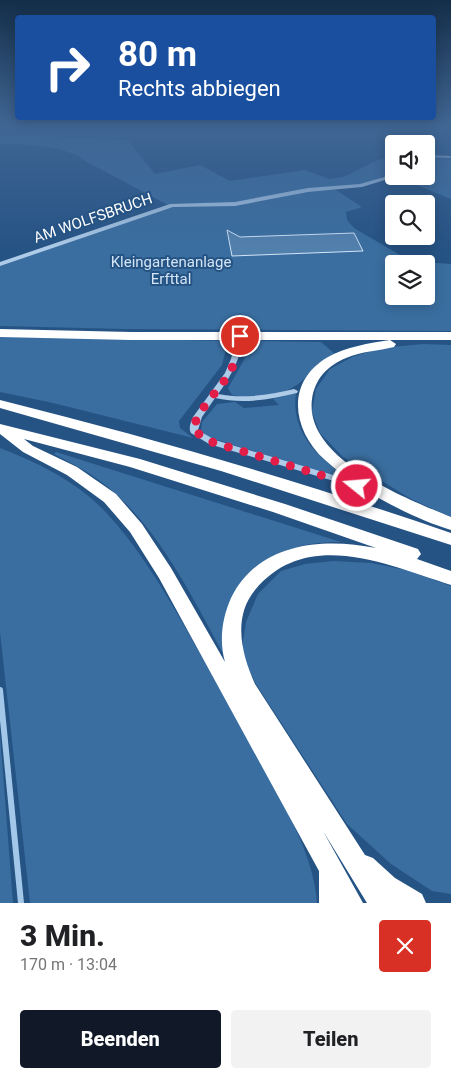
<!DOCTYPE html>
<html lang="de">
<meta charset="utf-8">
<style>
body{margin:0;font-family:Roboto,sans-serif;background:#f2f2f2;color:#202124;height:100vh;display:flex;flex-direction:column;font-size:19px;white-space:nowrap}
*{box-sizing:border-box;margin:0}
p{font-size:16px;color:#757577}
.icon{flex:none;width:28px;height:28px;fill:none;stroke:currentColor;stroke-width:2;stroke-linecap:round;stroke-linejoin:round}
.map{position:relative;height:903px;overflow:hidden}
.drawer{display:flex;flex-direction:column;background:#fff;flex:1}
.drawer>*{flex:none}
.top-card{position:absolute;left:15px;top:15px;width:421px;height:105px;border-radius:5px;box-shadow:0 2px 12px #0003;background:#1a4fa0;color:#fff;overflow:hidden}
.tools{position:absolute;left:385px;top:135px;display:grid;gap:10px}
.tools a{display:grid;place-items:center;width:50px;height:50px;border-radius:5px;background:#fff;box-shadow:0 2px 12px #0003;font-size:25px}
.pin{position:absolute;display:grid;place-items:center;width:42px;height:42px;color:#fff;margin:-21px;border:2px solid #fff;border-radius:50%;box-shadow:0 1px 5px #0007}
.me{position:absolute;width:55px;margin:-28px;rotate:287deg;stroke-linejoin:round;filter:drop-shadow(0 0 4px #0008)}
.turn{display:flex;align-items:center;gap:18px;height:105px;padding:0 20px;font-size:22px}
.turn .icon{width:65px;height:65px;stroke-width:2.5}
.turn b{display:block;font-size:35px;line-height:42px}
.round{display:grid;place-items:center;flex:none;width:52px;height:52px;border-radius:5px;background:#f2f2f2}
.overview{display:flex;align-items:center;justify-content:space-between;height:85px;padding:0 20px}
h1{font-size:30px;font-weight:800;line-height:38px}
.button{display:flex;gap:10px;margin-top:auto;padding:10px 20px}
.button a{flex:1;height:58px;border-radius:5px;background:#111827;color:#fff;font-size:20px;font-weight:800;line-height:58px;text-align:center}
.button a+a{background:#f2f2f2;color:#202124}
.map>svg:first-child{display:block}
.green{fill:#3a6ea0;fill-rule:evenodd}
.lines{fill:none;stroke-linecap:round;stroke-linejoin:round}
.stream{stroke:#a3c7e8;stroke-width:6}
.building{fill:#5280ad;stroke:#d2e4f6}
.minor{fill:#aecbe8;fill-rule:evenodd}
.highway{fill:#fff;fill-rule:evenodd}
.route{stroke:#e11d48;stroke-width:9;stroke-dasharray:0 16.2}
.labels{text-anchor:middle;stroke-width:4;stroke-linejoin:round;paint-order:stroke}
.far-street-label{font-size:15px;fill:#fff;stroke:#255384}
.far-park-label{font-size:15px;fill:#d2e4f6;stroke:#255384}
</style>
<div class="map">
<svg width="451" height="903" viewBox="0 0 451 903">
<rect width="100%" height="100%" fill="#255384"/>
<!-- green -->
<path class="green" d="M0,135l128,5 27,34 45,-9 30,16 75,-11 24,9 15,-2 33,-17 17,-3c-2,19 -16,22 -31,27l-135,20 -60,1 -81,-43c-23,-18 -59,-17 -87,-18z
M426,157l25,2v40l-60,-24 3,-6v7h32z
M336,190l26,17 -16,5 1,8 7,8 46,27 24,7 27,2v67l-328,-2 -123,-3v-61l174,-59 66,-2 73,-13zM394,264h32v32h-32z
M0,336l228,5 -6,24 -43,56 1,7 13,10 -140,-35 -53,-11z
M249,341l72,1 14,12c-14,7 -22,17 -33,27 -16,15 -50,19 -70,14l-4,-7 16,-28z
M423,344l28,1v172l-40,-18 -68,-42 -23,-24 -8,-21 4,-23 14,-20 22,-12 29,-9z
M296,393c-6,42 25,67 57,89l-142,-44 -10,-7 1,-9 15,-18 18,-2 9,6 35,-3 -6,-6z
M0,448c41,16 82,36 111,70 40,45 69,101 99,153 20,35 40,70 59,106 20,38 45,81 48,126h-287l-30,-271z
M56,452l285,90c-50,0 -62,11 -99,41l-9,88c-36,-63 -68,-136 -124,-183 -16,-14 -36,-24 -55,-34z
M333,561l38,2 35,7 45,16v308l-19,-3 -41,-27 -44,-40 -91,-140 -15,-30 5,-32 12,-28 23,-23 24,-7z
M0,734l13,169h-13z"/>
<g class="lines">
<!-- stream -->
<path class="stream" d="M0,690l21,213"/>
</g>
<!-- building -->
<path class="building" d="M227,230l13,7 114,-4 9,18 -131,5z"/>
<g class="lines">
<!-- minor -->
<path class="minor" d="M426,155l25,1v2l-25,-1z
M394,163v8l-6,8 -26,8 -54,5 -73,14 -62,1 -173,59v-4l170,-58 65,-2 73,-14 52,-4 24,-7z
M237,334h6l1,2c-4,23 -12,39 -26,58 26,5 51,1 76,-5l4,2 -1,2c-28,7 -54,11 -82,5l-13,19 -4,13 17,10 145,43 2,2 -2,2h-6l-145,-43 -18,-11c-3,-5 0,-11 2,-16l32,-44 6,-14z"/>
<!-- highway -->
<path class="highway" d="M0,329l131,3h320v8h-320l-131,-3z
M390,340l6,4 -2,3c-16,4 -32,4 -48,11 -19,8 -31,21 -34,41 -8,60 94,99 139,118v13c-40,-12 -96,-42 -126,-70 -33,-30 -40,-78 3,-103 18,-10 41,-14 62,-17z
M0,400c152,38 303,82 451,133v12l-230,-74 -221,-63z
M0,424l140,35 145,45 133,45 3,5 -4,5 34,12v14c-63,-20 -144,-58 -196,5 -23,28 -13,65 0,94l110,171 8,3 22,20 27,16 4,9h-59l-44,-72 40,72h-44v-32l-160,-293 -29,-46 -26,-30 -37,-27 -44,-23 -23,-18zM24,439l106,28 143,45 103,36c-54,-11 -118,-5 -145,50 -9,20 -12,43 -6,64l-54,-94 -29,-44 -26,-30 -39,-27 -44,-21z"/>
</g>
<!-- sky -->
<linearGradient id="sky" x2="0" y2="1"><stop stop-color="#142e49"/><stop offset="0.5" stop-color="#406694"/><stop offset="1" stop-color="#406694" stop-opacity="0"/></linearGradient>
<rect width="451" height="250" fill="url(#sky)"/>
<g class="lines">
<!-- route -->
<path class="route" d="M240,336c-2,14 -4,25 -11,38 -9,15 -37,42 -35,57l18,11 145,44"/>
</g>
<g class="labels">
<!-- far-street labels -->
<g class="far-street-label">
<text transform="translate(93 218) rotate(-19)" y="5">AM WOLFSBRUCH</text>
</g>
<!-- far-park labels -->
<g class="far-park-label">
<text x="171" y="267">Kleingartenanlage<tspan x="171" dy="17">Erfttal</tspan></text>
</g>
</g>
</svg>
<div class="tools">
<a><svg class="icon" aria-label="sound" viewBox="0 0 24 24"><path d="M4 9h4l5-4v14l-5-4H4zM17 9q2 3 0 6"/></svg></a>
<a><svg class="icon" aria-label="search" viewBox="0 0 24 24"><circle cx="10" cy="10" r="6"/><path d="M15 15l6 6"/></svg></a>
<a><svg class="icon" aria-label="layers" viewBox="0 0 24 24"><path d="M12 4l9 5-9 5-9-5zM3 14l9 5 9-5"/></svg></a>
</div>
<div class="pin" style="left:240px;top:336px;background:#d93025"><svg class="icon" aria-label="arrive" viewBox="0 0 24 24"><path d="M6 21V4h12l-3 4 3 4H6"/></svg></div>
<svg class="me" style="left:357px;top:486px" viewBox="-20 -20 40 40"><circle r="17" fill="#e11d48" stroke="#fff" stroke-width="3"/><path d="M0-11L8 9 0 5-8 9z" fill="#fff"/></svg>
<div class="top-card">
<div class="turn"><svg class="icon" aria-label="right" viewBox="0 0 24 24"><path d="M7 20v-9h11M14 6l5 5-5 5"/></svg><div><b>80 m</b>Rechts abbiegen</div></div>
</div>
</div>
<section class="drawer">
<div class="overview"><div><h1>3 Min.</h1><p>170 m · 13:04</p></div><a class="round" style="background:#d93025;color:#fff"><svg class="icon" aria-label="close" viewBox="0 0 24 24"><path d="M6 6l12 12M18 6L6 18"/></svg></a></div>
<div class="button"><a>Beenden</a><a>Teilen</a></div>
</section>
